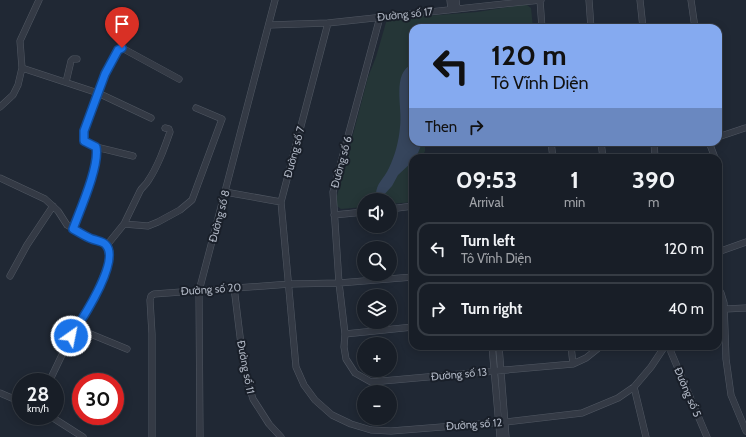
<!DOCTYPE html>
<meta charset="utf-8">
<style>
body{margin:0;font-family:Cabin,sans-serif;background:#252b33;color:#f1f3f6;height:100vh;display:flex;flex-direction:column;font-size:15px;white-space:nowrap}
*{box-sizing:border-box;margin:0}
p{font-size:13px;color:#9fa2a7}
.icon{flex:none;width:22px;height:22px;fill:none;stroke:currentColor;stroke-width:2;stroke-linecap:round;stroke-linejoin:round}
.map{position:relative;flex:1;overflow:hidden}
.side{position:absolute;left:409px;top:154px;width:313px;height:196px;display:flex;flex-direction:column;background:#181e27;border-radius:12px;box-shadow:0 2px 10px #0003,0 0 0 1px #363c44}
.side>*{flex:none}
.banner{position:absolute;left:409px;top:24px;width:313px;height:122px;border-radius:12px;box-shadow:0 2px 10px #0003,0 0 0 1px #363c44;background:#85aaf0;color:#111;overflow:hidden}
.controls{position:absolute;left:357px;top:193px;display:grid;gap:8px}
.controls a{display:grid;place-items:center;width:40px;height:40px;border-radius:50%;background:#181e27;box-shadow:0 2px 10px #0003,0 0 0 1px #363c44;font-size:20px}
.speed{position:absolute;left:12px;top:373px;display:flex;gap:8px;font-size:20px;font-weight:700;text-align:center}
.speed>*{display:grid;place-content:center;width:52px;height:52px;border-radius:50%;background:#181e27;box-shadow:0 2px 10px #0003,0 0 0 1px #363c44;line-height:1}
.speed small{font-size:10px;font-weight:400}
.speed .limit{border:6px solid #d22;background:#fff;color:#111}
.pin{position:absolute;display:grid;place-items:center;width:34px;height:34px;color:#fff;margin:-41px -17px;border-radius:50% 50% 50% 0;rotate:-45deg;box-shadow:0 0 4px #0007}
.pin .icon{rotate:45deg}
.me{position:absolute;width:44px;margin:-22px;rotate:33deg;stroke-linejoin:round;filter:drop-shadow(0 0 3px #0008)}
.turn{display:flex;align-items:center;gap:14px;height:84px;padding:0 16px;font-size:18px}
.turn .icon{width:52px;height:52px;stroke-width:2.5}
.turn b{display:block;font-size:28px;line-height:34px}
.then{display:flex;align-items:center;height:38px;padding:0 16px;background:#0003;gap:8px;font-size:15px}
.eta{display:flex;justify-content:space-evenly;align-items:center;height:68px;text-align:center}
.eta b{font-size:24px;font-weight:700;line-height:28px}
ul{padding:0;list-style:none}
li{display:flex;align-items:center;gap:12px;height:54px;margin:0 8px 6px;padding:0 8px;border:2px solid #363c44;border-radius:12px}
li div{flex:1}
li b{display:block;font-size:15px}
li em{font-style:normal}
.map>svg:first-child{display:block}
.green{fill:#253637}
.water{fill:#36455c}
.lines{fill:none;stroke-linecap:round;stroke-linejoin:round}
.minor-casing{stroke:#515863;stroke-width:7}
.minor{stroke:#343a45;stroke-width:6}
.route-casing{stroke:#114b97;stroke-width:10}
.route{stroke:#1a73e8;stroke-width:7}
.labels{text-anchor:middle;stroke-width:4;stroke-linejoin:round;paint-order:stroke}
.street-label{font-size:11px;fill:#aeb5c2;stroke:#191f29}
</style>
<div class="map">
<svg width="746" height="437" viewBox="0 0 746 437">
<rect width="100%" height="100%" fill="#202834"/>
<!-- green -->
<path class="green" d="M522,5h5l4,3 2,20h-120v114h12v9l-3,7h-9v44l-23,2v-4h-26v7l-23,2 -4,-3v-10l31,-119 8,-20 11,-38 90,-7z"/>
<!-- water -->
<path class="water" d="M413,64v78l9,1 -6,15h-3v3l-15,14 -6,11 -10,11h-4l-2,-2c0,-12 8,-16 13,-27 6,-12 10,-28 11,-41 3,-19 -9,-55 13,-63z"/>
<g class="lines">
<defs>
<path id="minor" d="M450,0l1,9
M456,0l1,9
M540,0l2,28
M589,0l2,28
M640,0l3,28
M691,0l4,28
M380,17l-47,175 6,91 6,51 -1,13 2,12 9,14 16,9 202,-18 13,-6 15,-12
M328,23l-47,179 15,165 8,18 11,15 17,15 19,9 20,6 20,1 114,-9 77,-9 36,-15 16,-11 17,-20 14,-21
M269,25l59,-2 213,-23
M22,68l76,25 53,25
M66,82l5,-21 2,-2h4
M0,107l13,-12 5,-10 4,-17 -2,-27 19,-41
M718,137l27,-9
M551,142l2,16
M601,142l2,16
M654,142l1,16
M709,142l6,16
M96,147l37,9
M0,178l45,21 13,12 9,14 24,14 10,3 6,3 3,7v7l-13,33 -26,44 -22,46
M225,192l56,10
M390,209l23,-3
M334,215l30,-3
M124,224l16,-33c2,-4 6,-6 8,-10 10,-15 16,-32 22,-49l-1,-3 -4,-1
M73,229c7,-19 27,-63 23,-82l-12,-6v-10l21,-57 13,-25 4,-1 57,31
M107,245l17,-21 24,2 10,-4 22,-12 12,-10 30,-81 -26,-11
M718,252l28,-10
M10,276l17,-31 26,-39
M234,287l10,82 9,30 16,25 12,13
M718,288l3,5 3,10 2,56 5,36 15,36
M725,309l21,-1
M76,328l51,21
M345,334l68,-7
M492,346l8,91
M499,346l7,91
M571,346l2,18
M671,346v6l36,85
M634,387l12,50
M0,393l21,9
M50,416l33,21
M152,437v-103l-2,-34 1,-4 3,-2 136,-10 49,-1 74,-6
M200,437l-1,-146 76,-291"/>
</defs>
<!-- minor casing -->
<use href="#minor" class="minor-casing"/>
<!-- minor -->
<use href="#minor" class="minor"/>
</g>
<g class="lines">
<defs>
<path id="route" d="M71,336c10,-15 50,-75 35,-91 -3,-4 -9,-4 -14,-6 -6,-2 -13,-7 -19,-10 7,-19 27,-64 23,-82l-12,-6v-10l21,-57 13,-24 4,-2"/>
</defs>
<!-- route casing -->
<use href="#route" class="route-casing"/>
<!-- route -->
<use href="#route" class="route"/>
</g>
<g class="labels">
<!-- street labels -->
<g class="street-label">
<text transform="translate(405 14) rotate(-6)" y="4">Đường số 17</text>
<text transform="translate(294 152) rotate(-75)" y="4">Đường số 7</text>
<text transform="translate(341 162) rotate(-75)" y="4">Đường số 6</text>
<text transform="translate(219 216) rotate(-75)" y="4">Đường số 8</text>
<text transform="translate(211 289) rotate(-4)" y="4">Đường số 20</text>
<text transform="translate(246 367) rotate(79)" y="4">Đường số 11</text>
<text transform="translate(459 374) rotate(-5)" y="4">Đường số 13</text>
<text transform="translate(688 392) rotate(67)" y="4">Đường số 5</text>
<text transform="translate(474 424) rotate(-4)" y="4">Đường số 12</text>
</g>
</g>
</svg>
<div class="controls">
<a><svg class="icon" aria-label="sound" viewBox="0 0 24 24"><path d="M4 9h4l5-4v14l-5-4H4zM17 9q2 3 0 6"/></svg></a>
<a><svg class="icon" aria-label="search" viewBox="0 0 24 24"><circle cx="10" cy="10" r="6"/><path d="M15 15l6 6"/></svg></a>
<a><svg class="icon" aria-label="layers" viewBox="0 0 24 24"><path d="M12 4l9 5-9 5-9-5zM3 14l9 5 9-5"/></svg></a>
<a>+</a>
<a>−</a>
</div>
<div class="speed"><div>28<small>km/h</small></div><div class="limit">30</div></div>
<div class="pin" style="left:122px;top:48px;background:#d93025"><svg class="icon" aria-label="arrive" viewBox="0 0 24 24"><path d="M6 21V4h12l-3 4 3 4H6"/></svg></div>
<svg class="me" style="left:71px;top:336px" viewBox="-20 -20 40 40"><circle r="17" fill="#1a73e8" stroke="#fff" stroke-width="3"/><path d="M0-11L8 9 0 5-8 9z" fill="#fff"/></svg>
<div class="banner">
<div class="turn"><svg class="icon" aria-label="left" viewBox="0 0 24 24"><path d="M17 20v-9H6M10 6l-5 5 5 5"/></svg><div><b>120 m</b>Tô Vĩnh Diện</div></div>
<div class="then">Then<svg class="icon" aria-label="right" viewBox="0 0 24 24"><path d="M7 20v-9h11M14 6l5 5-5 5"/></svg></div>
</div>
<section class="side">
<div class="eta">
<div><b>09:53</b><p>Arrival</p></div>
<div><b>1</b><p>min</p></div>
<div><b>390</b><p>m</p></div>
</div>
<ul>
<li><svg class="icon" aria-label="left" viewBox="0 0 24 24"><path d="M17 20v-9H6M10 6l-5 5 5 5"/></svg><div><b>Turn left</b><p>Tô Vĩnh Diện</p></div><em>120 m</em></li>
<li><svg class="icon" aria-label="right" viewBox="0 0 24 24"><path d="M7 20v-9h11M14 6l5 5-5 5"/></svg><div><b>Turn right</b></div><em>40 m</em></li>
</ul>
</section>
</div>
